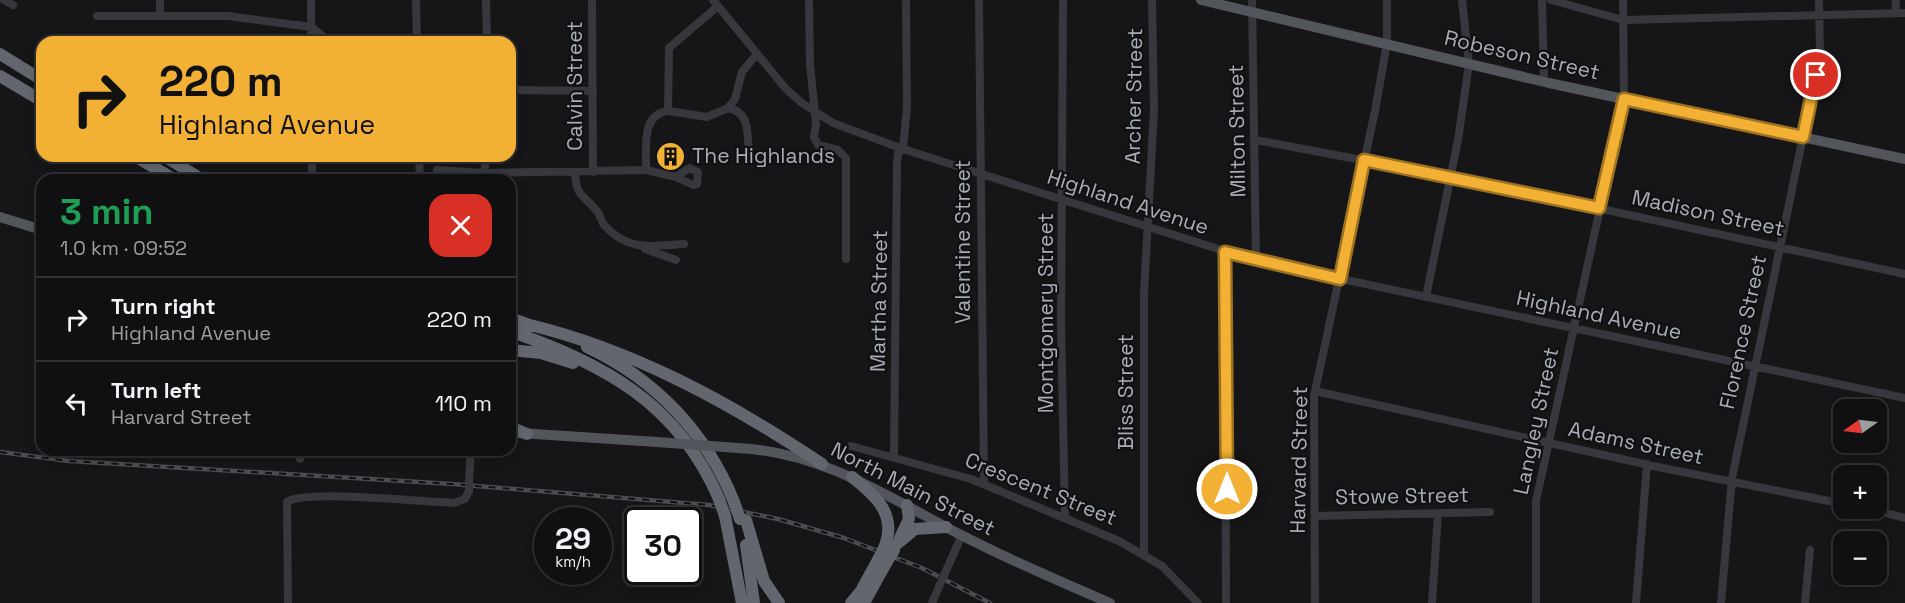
<!DOCTYPE html>
<meta charset="utf-8">
<style>
body{margin:0;font-family:"Space Grotesk",sans-serif;background:#1e1e20;color:#f1f3f6;height:100vh;display:flex;flex-direction:column;font-size:22px;white-space:nowrap}
*{box-sizing:border-box;margin:0}
p{font-size:20px;color:#9c9d9f}
.icon{flex:none;width:33px;height:33px;fill:none;stroke:currentColor;stroke-width:2;stroke-linecap:round;stroke-linejoin:round}
.map{position:relative;flex:1;overflow:hidden}
.drawer{position:absolute;left:36px;top:174px;width:480px;height:282px;display:flex;flex-direction:column;background:#101012;border-radius:18px;box-shadow:0 3px 9px #0003,0 0 0 2px #303032}
.drawer>*{flex:none}
.top-card{position:absolute;left:36px;top:36px;width:480px;height:126px;border-radius:18px;box-shadow:0 3px 9px #0003,0 0 0 2px #303032;background:#f2b134;color:#111;overflow:hidden}
.needle{width:39px;rotate:256deg}
.fabs{position:absolute;left:1833px;top:399px;display:grid;gap:12px}
.fabs a{display:grid;place-items:center;width:54px;height:54px;border-radius:12px;background:#101012;box-shadow:0 3px 9px #0003,0 0 0 2px #303032;font-size:30px}
.speed{position:absolute;left:534px;top:507px;display:flex;gap:12px;font-size:30px;font-weight:700;text-align:center}
.speed>*{display:grid;place-content:center;width:78px;height:78px;border-radius:50%;background:#101012;box-shadow:0 3px 9px #0003,0 0 0 2px #303032;line-height:1}
.speed small{font-size:15px;font-weight:400}
.speed .limit{border:3px solid #111;border-radius:9px;background:#fff;color:#111}
.pin{position:absolute;display:grid;place-items:center;width:51px;height:51px;color:#fff;margin:-26px;border:3px solid #fff;border-radius:50%;box-shadow:0 2px 6px #0007}
.me{position:absolute;width:66px;margin:-33px;rotate:0deg;stroke-linejoin:round;filter:drop-shadow(0 0 4px #0008)}
.turn{display:flex;align-items:center;gap:21px;height:126px;padding:0 24px;font-size:27px}
.turn .icon{width:78px;height:78px;stroke-width:2.5}
.turn b{display:block;font-size:42px;line-height:51px}
.round{display:grid;place-items:center;flex:none;width:63px;height:63px;border-radius:18px;background:#1e1e20}
.summary{display:flex;align-items:center;justify-content:space-between;height:102px;padding:0 24px}
h1{font-size:36px;font-weight:800;line-height:45px;color:#1e9e55}
ul{padding:0;list-style:none}
li{display:flex;align-items:center;gap:18px;height:84px;padding:0 24px;border-top:2px solid #303032}
li div{flex:1}
li b{display:block;font-size:22px}
li em{font-style:normal}
.map>svg:first-child{display:block}
.lines{fill:none;stroke-linecap:round;stroke-linejoin:round}
.minor{stroke:#37383d;stroke-width:8}
.major{stroke:#53555c;stroke-width:10}
.highway{stroke:#63666e;stroke-width:12}
.rail-casing{stroke:#4a4c52;stroke-width:4.5}
.rail{stroke:#111113;stroke-width:2;stroke-dasharray:7;stroke-linecap:butt}
.minor-bridge{stroke:#37383d;stroke-width:8}
.major-bridge{stroke:#53555c;stroke-width:10}
.highway-bridge{stroke:#63666e;stroke-width:12}
.route-casing{stroke:#9d7322;stroke-width:15}
.route{stroke:#f2b134;stroke-width:10}
.labels{text-anchor:middle;stroke-width:4.5;stroke-linejoin:round;paint-order:stroke}
.street-label{font-size:21px;fill:#a8adb8;stroke:#111113}
.poi-label{font-size:21px;fill:#a8adb8;stroke:#111113;text-anchor:start}
</style>
<div class="map">
<svg width="1905" height="603" viewBox="0 0 1905 603">
<rect width="100%" height="100%" fill="#161618"/>
<g class="lines">
<!-- minor -->
<path class="minor" d="M4,0l9,5
M160,0v16
M311,0v42
M416,0l1,42
M486,0l1,42
M592,0l1,172
M713,0l73,89 16,14 31,20 70,26 353,112 649,137
M809,0l1,64 6,60 -2,13 4,8 20,5 8,8v101
M979,0l5,484
M1063,0l-2,323 4,194
M1252,0l4,261
M1542,0l2,82
M1551,0l72,20 282,-7
M1895,13l1,-13
M97,16h131l83,11 19,15
M510,90l83,1
M728,108c24,4 19,30 21,49
M668,111l39,6 21,-9 7,-9 7,-27 15,-18
M1256,140l196,37 453,97
M419,156l1,24
M689,168l9,4 -1,12 -4,1 -17,-8z
M437,170l47,3 162,-3 30,7
M646,170c1,-20 -6,-56 22,-59l1,-63 49,-42
M575,172c1,25 8,22 22,39 4,5 4,12 9,16 23,25 49,19 78,17
M103,180v-1
M312,180v-24
M485,180v-24
M645,249l31,11
M1225,252l1,351
M1426,297l32,-157 11,-76 -7,-64
M1315,391l343,76 186,37
M851,446l120,33 148,62 43,25 36,37
M894,456l3,-293 1,-10 5,-4 4,-42 -1,-107
M300,459l3,-9
M469,481l2,-31
M1866,508l39,10
M1315,516l175,-4
M1144,555v-261l10,-185 -2,-109
M945,573l17,-38
M288,603l-1,-101c16,-13 139,0 167,1l11,-4 4,-8
M932,603l6,-14
M1315,603l-1,-207 61,-285 12,-68v-43
M1432,603l6,-89
M1536,603v-102l88,-402 -1,-99
M1636,603l11,-139
M1721,603l11,-125 88,-423 -1,-55
M1805,603l5,-53"/>
<!-- major -->
<path class="major" d="M1201,0l348,83 356,76
M0,217l42,13
M520,433l137,9
M738,448c86,4 153,51 227,89 47,24 96,45 145,66"/>
<!-- highway -->
<path class="highway" d="M0,54l42,26
M0,76l42,25
M135,156l40,24
M164,156l39,24
M510,318l22,8
M526,324c106,25 205,79 296,140
M510,331c94,33 168,72 209,168
M587,347c68,32 119,85 147,155
M510,350l31,3 32,10
M510,427l17,7
M852,477c23,18 45,37 33,69
M725,516l17,87
M746,520l18,61 15,22
M900,538l9,-19 -2,-14
M897,544l18,-15 31,-2
M746,545l8,58
M851,603l10,-12 17,-31
M864,603l22,-40"/>
<defs>
<path id="rail" d="M0,452l69,9 383,23 257,21 69,14 66,19 78,30 68,35"/>
</defs>
<!-- rail casing -->
<use href="#rail" class="rail-casing"/>
<!-- rail -->
<use href="#rail" class="rail"/>
<!-- minor-bridge -->
<path class="minor-bridge" d="M469,491v-10
M938,589l7,-16"/>
<!-- major-bridge -->
<path class="major-bridge" d="M657,442l81,6"/>
<!-- highway-bridge -->
<path class="highway-bridge" d="M719,499l6,17
M734,502l6,17
M878,560l7,-14
M886,563l8,-13"/>
</g>
<g class="lines">
<defs>
<path id="route" d="M1227,489l-2,-237 115,27 24,-119 235,48 25,-109 179,38 13,-62"/>
</defs>
<!-- route casing -->
<use href="#route" class="route-casing"/>
<!-- route -->
<use href="#route" class="route"/>
</g>
<!-- icons -->
<defs>
<symbol id="building-disc" viewBox="-11 -11 22 22"><circle r="9.5" fill="#f2b134" stroke="#111113"/><path d="M-4-6H4V6H1V3H-1V6H-4ZM-2.5-4.3h1.7v1.8h-1.7ZM.8-4.3h1.7v1.8H.8ZM-2.5-1h1.7V.8h-1.7ZM.8-1h1.7V.8H.8Z" fill="#111"/></symbol>
</defs>
<g fill-rule="evenodd">
<use href="#building-disc" x="654" y="140" width="33" height="33"/>
</g>
<g class="labels">
<!-- street labels -->
<g class="street-label">
<text transform="translate(1522 55) rotate(13)" y="7">Robeson Street</text>
<text transform="translate(575 86) rotate(-90)" y="7">Calvin Street</text>
<text transform="translate(1134 96) rotate(-89)" y="7">Archer Street</text>
<text transform="translate(1237 131) rotate(-91)" y="7">Milton Street</text>
<text transform="translate(1128 202) rotate(18)" y="7">Highland Avenue</text>
<text transform="translate(1708 213) rotate(12)" y="7">Madison Street</text>
<text transform="translate(963 242) rotate(-90)" y="7">Valentine Street</text>
<text transform="translate(879 301) rotate(-89)" y="7">Martha Street</text>
<text transform="translate(1046 313) rotate(-90)" y="7">Montgomery Street</text>
<text transform="translate(1599 315) rotate(12)" y="7">Highland Avenue</text>
<text transform="translate(1743 332) rotate(-78)" y="7">Florence Street</text>
<text transform="translate(1126 392) rotate(-90)" y="7">Bliss Street</text>
<text transform="translate(1536 421) rotate(-78)" y="7">Langley Street</text>
<text transform="translate(1636 443) rotate(12)" y="7">Adams Street</text>
<text transform="translate(1299 460) rotate(-89)" y="7">Harvard Street</text>
<text transform="translate(913 489) rotate(27)" y="7">North Main Street</text>
<text transform="translate(1041 489) rotate(22)" y="7">Crescent Street</text>
<text transform="translate(1402 496) rotate(-1)" y="7">Stowe Street</text>
</g>
<!-- poi labels -->
<g class="poi-label">
<text x="692" y="163">The Highlands</text>
</g>
</g>
</svg>
<div class="fabs">
<a><svg class="needle" viewBox="-14 -14 28 28"><path d="M0-13l5 13h-10z" fill="#e53935"/><path d="M0 13l5-13h-10z" fill="#9c9d9f"/></svg></a>
<a>+</a>
<a>−</a>
</div>
<div class="speed"><div>29<small>km/h</small></div><div class="limit">30</div></div>
<div class="pin" style="left:1816px;top:75px;background:#d93025"><svg class="icon" aria-label="arrive" viewBox="0 0 24 24"><path d="M6 21V4h12l-3 4 3 4H6"/></svg></div>
<svg class="me" style="left:1227px;top:489px" viewBox="-20 -20 40 40"><circle r="17" fill="#f2b134" stroke="#fff" stroke-width="3"/><path d="M0-11L8 9 0 5-8 9z" fill="#fff"/></svg>
<div class="top-card">
<div class="turn"><svg class="icon" aria-label="right" viewBox="0 0 24 24"><path d="M7 20v-9h11M14 6l5 5-5 5"/></svg><div><b>220 m</b>Highland Avenue</div></div>
</div>
<section class="drawer">
<div class="summary"><div><h1>3 min</h1><p>1.0 km · 09:52</p></div><a class="round" style="background:#d93025;color:#fff"><svg class="icon" aria-label="close" viewBox="0 0 24 24"><path d="M6 6l12 12M18 6L6 18"/></svg></a></div>
<ul>
<li><svg class="icon" aria-label="right" viewBox="0 0 24 24"><path d="M7 20v-9h11M14 6l5 5-5 5"/></svg><div><b>Turn right</b><p>Highland Avenue</p></div><em>220 m</em></li>
<li><svg class="icon" aria-label="left" viewBox="0 0 24 24"><path d="M17 20v-9H6M10 6l-5 5 5 5"/></svg><div><b>Turn left</b><p>Harvard Street</p></div><em>110 m</em></li>
</ul>
</section>
</div>
